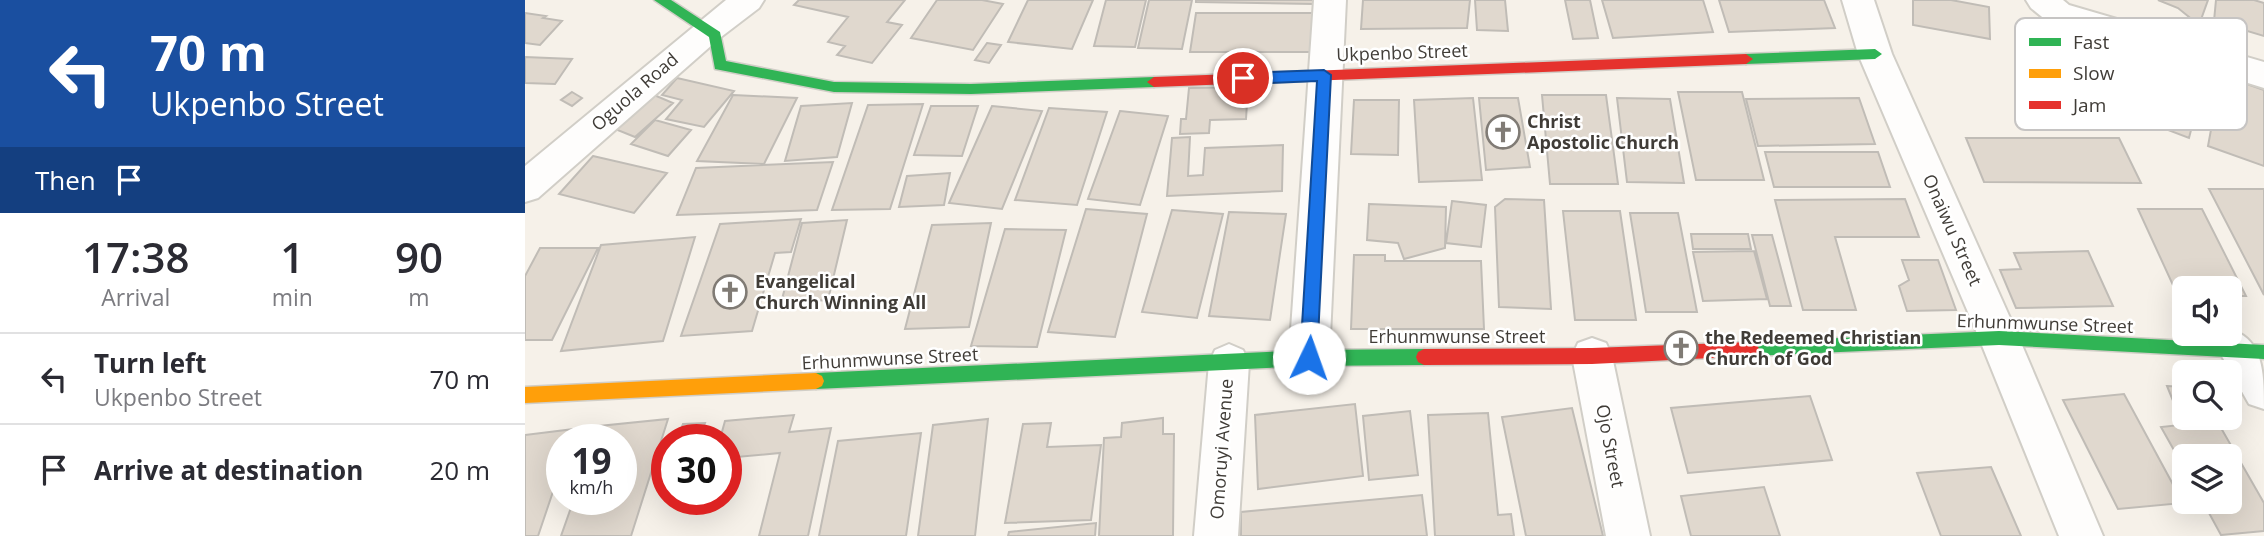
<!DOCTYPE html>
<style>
body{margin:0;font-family:"Open Sans",sans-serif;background:#f2f2f3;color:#2b2b33;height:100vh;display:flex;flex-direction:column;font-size:26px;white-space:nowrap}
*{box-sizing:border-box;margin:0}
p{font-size:23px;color:#7c7c81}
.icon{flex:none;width:38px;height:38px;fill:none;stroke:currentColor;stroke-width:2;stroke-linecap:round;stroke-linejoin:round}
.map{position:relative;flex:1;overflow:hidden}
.sheet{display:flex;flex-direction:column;background:#fff;width:525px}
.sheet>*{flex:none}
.banner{background:#1a4fa0;color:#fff;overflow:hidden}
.buttons{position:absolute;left:1647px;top:276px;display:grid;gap:14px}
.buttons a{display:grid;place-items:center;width:70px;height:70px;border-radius:10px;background:#fff;box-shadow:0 7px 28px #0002;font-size:35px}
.speed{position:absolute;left:21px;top:424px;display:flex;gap:14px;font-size:35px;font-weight:700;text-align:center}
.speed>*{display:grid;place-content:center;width:91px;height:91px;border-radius:50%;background:#fff;box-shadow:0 7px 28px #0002;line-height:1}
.speed small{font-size:18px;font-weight:400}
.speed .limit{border:10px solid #d22;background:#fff;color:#111}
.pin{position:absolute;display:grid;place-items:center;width:60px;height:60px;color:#fff;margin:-30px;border:4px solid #fff;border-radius:50%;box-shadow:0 2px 7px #0007}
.me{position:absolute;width:77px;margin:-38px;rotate:3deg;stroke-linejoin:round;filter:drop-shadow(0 0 5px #0008)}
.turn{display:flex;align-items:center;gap:24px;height:147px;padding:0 35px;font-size:32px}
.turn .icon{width:91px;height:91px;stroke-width:2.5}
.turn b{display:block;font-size:49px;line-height:60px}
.then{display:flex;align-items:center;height:66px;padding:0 35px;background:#0003;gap:14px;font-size:26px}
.eta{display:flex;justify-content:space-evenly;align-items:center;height:119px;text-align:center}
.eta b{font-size:42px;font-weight:600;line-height:49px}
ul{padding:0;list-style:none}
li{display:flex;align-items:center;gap:21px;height:91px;padding:0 35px;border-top:2px solid #e1e1e2}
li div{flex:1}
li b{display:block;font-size:26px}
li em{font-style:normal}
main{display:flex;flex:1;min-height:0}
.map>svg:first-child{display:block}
.building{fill:#e0d8ce;stroke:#c0bcb6;stroke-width:2}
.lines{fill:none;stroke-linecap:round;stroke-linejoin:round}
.street-casing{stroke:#d1cec7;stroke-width:4}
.fast-casing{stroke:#d1cec7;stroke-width:3}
.slow-casing{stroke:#d1cec7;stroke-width:3}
.jam-casing{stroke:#d1cec7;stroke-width:3}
.street{fill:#fefdfc;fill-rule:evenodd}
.fast{fill:#30b455;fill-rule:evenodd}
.slow{fill:#ff9f0a;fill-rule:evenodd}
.jam{fill:#e5322d;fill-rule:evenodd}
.route{fill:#1a73e8;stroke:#114b97;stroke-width:2}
.labels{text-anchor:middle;stroke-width:5;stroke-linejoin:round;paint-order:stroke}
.street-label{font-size:18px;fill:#403c37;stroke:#fff}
.poi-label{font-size:18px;font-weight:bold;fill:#403c37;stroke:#fff;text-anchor:start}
.key{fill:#fff;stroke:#c6c4c3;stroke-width:2}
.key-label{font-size:19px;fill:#403c37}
</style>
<main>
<section class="sheet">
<div class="banner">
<div class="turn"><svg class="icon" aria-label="left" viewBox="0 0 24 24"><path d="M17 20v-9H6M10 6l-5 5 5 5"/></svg><div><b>70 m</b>Ukpenbo Street</div></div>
<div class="then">Then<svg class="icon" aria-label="arrive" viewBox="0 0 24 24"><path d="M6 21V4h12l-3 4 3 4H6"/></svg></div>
</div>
<div class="eta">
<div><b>17:38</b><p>Arrival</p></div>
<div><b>1</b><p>min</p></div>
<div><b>90</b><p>m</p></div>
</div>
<ul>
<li><svg class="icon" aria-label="left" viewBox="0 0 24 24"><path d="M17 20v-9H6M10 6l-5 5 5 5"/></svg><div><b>Turn left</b><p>Ukpenbo Street</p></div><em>70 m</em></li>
<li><svg class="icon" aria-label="arrive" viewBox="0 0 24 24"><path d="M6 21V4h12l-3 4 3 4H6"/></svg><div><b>Arrive at destination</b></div><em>20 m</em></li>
</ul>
</section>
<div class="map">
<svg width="1739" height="536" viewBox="0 0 1739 536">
<rect width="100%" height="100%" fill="#f6f1e9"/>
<!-- building -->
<path class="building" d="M274,0h106l-18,22 15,3 -30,38 -35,-8 8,-9 -17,-4 20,-25 -54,-12z
M412,0h45l21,4 -30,46 -62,-12z
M503,0h65l-21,49 -64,-7z
M581,0h40l-11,47 -41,-1z
M624,0h43l-10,49 -44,-1z
M671,0h117v4l-117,-2z
M838,0h107l-3,28 -106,1z
M950,0h30l3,31 -31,-1z
M1040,0h25l8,38 -25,1z
M1077,0h101l10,32 -100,6z
M1194,0h105l11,28 -106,4z
M1388,0h38l38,7 1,32 -77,-14z
M1633,0h50l-9,25 -21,-17z
M1691,0h38l10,3v33l-50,-15z
M0,13l21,3 -3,2 19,3 -22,24 -15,-2z
M671,13h120l-3,39h-123z
M462,43l14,2 -12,18 -14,-3z
M1604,44l77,28 -17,66 -79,-30z
M0,57l47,2 -17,25 -30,-1z
M1696,75l43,15v76l-56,-20z
M152,78l57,13 -30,36 -38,-8 16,-19 -20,-5z
M723,87l-2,32 -36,1 -1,13 -29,1 1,-15h5l3,-31z
M47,92l10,6 -10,8 -11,-6z
M1153,92h64l22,88h-68z
M129,95l19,8 -38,34 -20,-8z
M208,95l64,3 -33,66 -67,-3z
M1017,95h64l12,89h-68z
M948,98l9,82 -63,2 -5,-82z
M954,98h39l12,69 -44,3z
M1092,98l53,1 14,84 -57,-1z
M1334,98l16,46 -117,2 -12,-47z
M829,100h45l-1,55 -47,-1z
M327,103l-15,54 -52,4 16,-55z
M398,104l-33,105 -58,1 36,-105z
M406,106h47l-16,50 -48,-1z
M467,106l50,5 -40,98 -53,-6z
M524,108l58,4 -30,93 -62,-5z
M595,111l48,5 -28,89 -52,-6z
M130,120l36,10 -23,26 -37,-12z
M665,137l-2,39 15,-1 2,-27 78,-3 -1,46 -115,5 5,-58z
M1441,138h153l22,45 -157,-1z
M1240,152h113l12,35h-116z
M68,156l74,17 -33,40 -75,-19z
M308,162l-16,48 -140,5 19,-47z
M425,173l-6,32 -45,2 8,-31z
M1684,189h55v106z
M980,199l39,1 7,109 -52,-2 -4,-100z
M1380,199l14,38h-84l21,73h-53l-28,-110z
M927,201l34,4 -5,42 -35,-4z
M844,204l77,3 -1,41 -41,11 -6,-16 -31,-3z
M561,209l61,5 -32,123 -67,-5z
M1613,209h64l44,87h-17v-7h-45v7h-6z
M647,210l51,4 -26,104 -55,-6z
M1038,211h57l16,109h-61z
M704,212l57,2 -16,106 -61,-4z
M1105,213h48l19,99h-51z
M276,219l-10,33 -16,1 -23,78 -71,5 39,-112z
M322,220l-19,80 -47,3 21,-80z
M466,223l-22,104 -64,2 27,-104z
M480,229l61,1 -29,117 -66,-1z
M1166,234h57l3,15h-58z
M1227,235h20l19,71h-21z
M170,237l-32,104 -102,10 40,-106z
M15,248h58l-46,92h-27v-64z
M1229,251l13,48 -64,2 -10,-49z
M1563,251l25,55 -97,2 -16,-38 21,-1 -7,-16z
M829,255h31v6h96l3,68h-133z
M1377,260h36l18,50 -49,1 -8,-25 10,-6z
M1642,386l17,1v26h-6z
M1599,394l59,109 -65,6 -55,-109z
M1285,396l22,64 -144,13 -17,-65z
M830,404l8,72 -105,13 -3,-74z
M1047,408l31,128h-77l-24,-119z
M885,411l8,64 -49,5 -6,-64z
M963,413l10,102 13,-1 3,22h-79l-7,-121z
M269,415l-5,17 42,-4 -23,108h-49l21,-83 -54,5v-19h-6l5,-18z
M638,418v16h11l-1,102h-74l5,-98 17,-1 1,-14z
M143,419l-37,117h-70l13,-37h47v-60h-27l5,-13z
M463,419l-13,117h-57l15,-111z
M1692,421l47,82v28l-43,4 -18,-33h26v-45h-45v11l-23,-41z
M180,423l-6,16h-22l6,-15z
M526,423l-4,24 54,-2 -10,75 -86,3 18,-99z
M49,429l-4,10h-8v26l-24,71h-13v-101z
M396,433l-15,103h-87l19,-95z
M1466,467l30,69h-80l-24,-63z
M1239,487l16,49h-89l-10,-40z
M897,495l5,41h-186v-24z
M571,523l-1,13h-87l1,-4z"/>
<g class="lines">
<defs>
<path id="street" d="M201,0h38l-5,8 -38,29 -183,161 -13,4v-36z
M789,0h32l-17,358 -6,13 -14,5 -14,-5 -6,-13z
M1317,0h32l18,54 127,284 84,198h-44l-80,-198 -121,-284z
M1501,0h37l6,5 195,57v26l-217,-67 -16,-13z
M1714,333c25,13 25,45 25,76l-15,-5 -30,-53 6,-13z
M1067,338l14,5 6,13 38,180h-44l-34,-180 6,-13z
M704,344l14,6 6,13 -11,173h-44l15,-173 6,-13z"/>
<path id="fast" d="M129,0h17l49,32 6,29 108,21 137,2 183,-7 7,5 -7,5 -183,7 -137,-2 -119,-23 -6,-32z
M1350,49l7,5 -7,5 -129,5 -7,-5 7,-5z
M1474,331l265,14v14l-265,-14 -248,11 -6,-2 -2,-5 2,-5 6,-2z
M899,349l6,3 2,5 -2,5 -6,3 -115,1 -493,23 -6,-3 -2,-5 2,-5 6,-3 493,-23z"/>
<path id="slow" d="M291,373l6,3 2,5 -2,5 -6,3 -291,14v-16z"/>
<path id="jam" d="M1221,54l7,5 -7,5 -592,23 -7,-5 7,-5z
M1226,342l6,2 2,5 -2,5 -6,2 -159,8 -168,1 -6,-3 -2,-5 2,-5 6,-3 168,-1z"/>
</defs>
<!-- street casing -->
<use href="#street" class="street-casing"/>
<!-- fast casing -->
<use href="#fast" class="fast-casing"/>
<!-- slow casing -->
<use href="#slow" class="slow-casing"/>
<!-- jam casing -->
<use href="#jam" class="jam-casing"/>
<!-- street -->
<use href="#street" class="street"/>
<!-- fast -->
<use href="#fast" class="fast"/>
<!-- slow -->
<use href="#slow" class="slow"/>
<!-- jam -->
<use href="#jam" class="jam"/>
</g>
<!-- route -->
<path class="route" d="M799,70l7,5 -14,283 -2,5 -6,2 -6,-2 -3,-5 17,-277 -74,3 -8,-6 8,-5z"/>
<!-- icons -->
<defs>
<symbol id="church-ring" viewBox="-11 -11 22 22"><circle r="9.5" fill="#fff" stroke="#807b75" stroke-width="1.5"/><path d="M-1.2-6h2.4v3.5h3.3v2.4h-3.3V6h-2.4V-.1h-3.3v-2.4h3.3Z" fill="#807b75"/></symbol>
</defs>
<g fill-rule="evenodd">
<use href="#church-ring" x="959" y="113" width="38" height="38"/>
<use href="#church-ring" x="186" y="273" width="38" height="38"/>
<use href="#church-ring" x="1137" y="329" width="38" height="38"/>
</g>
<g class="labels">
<!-- street labels -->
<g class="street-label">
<text transform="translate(877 53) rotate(-2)" y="6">Ukpenbo Street</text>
<text transform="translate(110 92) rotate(-41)" y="6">Oguola Road</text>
<text transform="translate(1427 230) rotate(66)" y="6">Onaiwu Street</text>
<text transform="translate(1520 324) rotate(2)" y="6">Erhunmwunse Street</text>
<text x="932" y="343">Erhunmwunse Street</text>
<text transform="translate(365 359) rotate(-3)" y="6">Erhunmwunse Street</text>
<text transform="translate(1085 446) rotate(79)" y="6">Ojo Street</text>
<text transform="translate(697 449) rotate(-86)" y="6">Omoruyi Avenue</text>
</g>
<!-- poi labels -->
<g class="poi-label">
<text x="1002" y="128">Christ<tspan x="1002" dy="21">Apostolic Church</tspan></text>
<text x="230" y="288">Evangelical<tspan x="230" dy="21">Church Winning All</tspan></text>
<text x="1180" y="344">the Redeemed Christian<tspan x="1180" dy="21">Church of God</tspan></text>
</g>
</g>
<!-- legend -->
<rect x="1490" y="18" width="232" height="112" rx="10" class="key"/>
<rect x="1504" y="38" width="32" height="8" fill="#30b455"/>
<rect x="1504" y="69" width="32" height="9" fill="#ff9f0a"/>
<rect x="1504" y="101" width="32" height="8" fill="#e5322d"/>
<g class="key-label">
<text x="1548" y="49">Fast</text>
<text x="1548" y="80">Slow</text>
<text x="1548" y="112">Jam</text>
</g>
</svg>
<div class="buttons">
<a><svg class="icon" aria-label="sound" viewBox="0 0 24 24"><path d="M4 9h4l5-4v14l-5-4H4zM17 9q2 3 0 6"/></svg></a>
<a><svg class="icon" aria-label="search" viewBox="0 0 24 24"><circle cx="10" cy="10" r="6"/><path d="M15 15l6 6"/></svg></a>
<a><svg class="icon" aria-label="layers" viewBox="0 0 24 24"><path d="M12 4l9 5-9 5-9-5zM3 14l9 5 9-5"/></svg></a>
</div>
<div class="speed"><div>19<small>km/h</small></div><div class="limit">30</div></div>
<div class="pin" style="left:718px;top:78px;background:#d93025"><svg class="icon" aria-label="arrive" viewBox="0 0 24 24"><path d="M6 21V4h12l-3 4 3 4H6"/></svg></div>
<svg class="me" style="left:784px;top:358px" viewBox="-20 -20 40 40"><circle r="19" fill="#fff"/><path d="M0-13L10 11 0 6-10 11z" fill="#1a73e8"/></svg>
</div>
</main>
